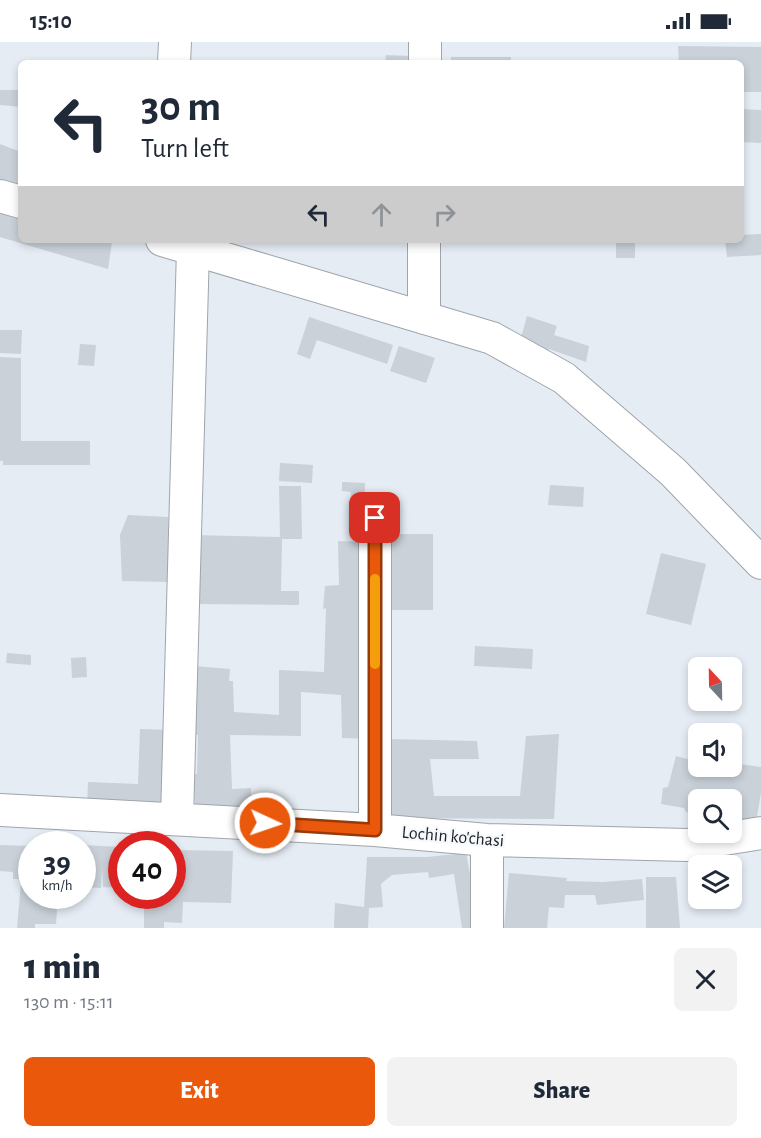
<!DOCTYPE html>
<meta charset="utf-8">
<style>
body{margin:0;font-family:"Alegreya Sans",sans-serif;background:#f2f2f3;color:#1f2937;height:100vh;display:flex;flex-direction:column;font-size:22px;white-space:nowrap}
*{box-sizing:border-box;margin:0}
p{font-size:20px;color:#747a83}
.icon{flex:none;width:33px;height:33px;fill:none;stroke:currentColor;stroke-width:2;stroke-linecap:round;stroke-linejoin:round}
.map{position:relative;height:886px;overflow:hidden}
.drawer{display:flex;flex-direction:column;background:#fff;flex:1}
.drawer>*{flex:none}
.guide{position:absolute;left:18px;top:18px;width:726px;height:183px;border-radius:9px;box-shadow:0 3px 9px #0003;background:#fff;color:#1f2937;overflow:hidden}
.needle{width:39px;rotate:338deg}
.buttons{position:absolute;left:688px;top:615px;display:grid;gap:12px}
.buttons a{display:grid;place-items:center;width:54px;height:54px;border-radius:9px;background:#fff;box-shadow:0 3px 9px #0003;font-size:30px}
.speed{position:absolute;left:18px;top:789px;display:flex;gap:12px;font-size:30px;font-weight:700;text-align:center}
.speed>*{display:grid;place-content:center;width:78px;height:78px;border-radius:50%;background:#fff;box-shadow:0 3px 9px #0003;line-height:1}
.speed small{font-size:15px;font-weight:400}
.speed .limit{border:9px solid #d22;background:#fff;color:#111}
.pin{position:absolute;display:grid;place-items:center;width:51px;height:51px;color:#fff;margin:-26px;border-radius:12px;box-shadow:0 3px 9px #0006}
.me{position:absolute;width:66px;margin:-33px;rotate:93deg;stroke-linejoin:round;filter:drop-shadow(0 0 4px #0008)}
.turn{display:flex;align-items:center;gap:21px;height:126px;padding:0 24px;font-size:27px}
.turn .icon{width:78px;height:78px;stroke-width:2.5}
.turn b{display:block;font-size:42px;line-height:51px}
.lanes{display:flex;align-items:center;height:57px;padding:0 24px;background:#0003;justify-content:center;gap:30px;direction:ltr}
.lanes .off{opacity:.35}
.round{display:grid;place-items:center;flex:none;width:63px;height:63px;border-radius:9px;background:#f2f2f3}
.headline{display:flex;align-items:center;justify-content:space-between;height:102px;padding:0 24px}
h1{font-size:36px;font-weight:800;line-height:45px}
.action{display:flex;gap:12px;margin-top:auto;padding:12px 24px}
.action a{flex:1;height:69px;border-radius:9px;background:#ea580c;color:#fff;font-size:24px;font-weight:800;line-height:69px;text-align:center}
.action a+a{background:#f2f2f3;color:#1f2937}
.status{display:flex;justify-content:space-between;align-items:center;height:42px;padding:0 30px;background:#fff;direction:ltr}
.status svg{height:16px;fill:currentColor}
.map>svg:first-child{display:block}
.building{fill:#cad1d8}
.lines{fill:none;stroke-linecap:round;stroke-linejoin:round}
.minor-casing{stroke:#9ea5ab;stroke-width:34}
.minor{stroke:#fff;stroke-width:32}
.route-casing{stroke:#983908;stroke-width:15}
.route{stroke:#ea580c;stroke-width:10}
.slow{stroke:#f59e0b;stroke-width:10}
.labels{text-anchor:middle;stroke-width:4.5;stroke-linejoin:round;paint-order:stroke}
.street-label{font-size:18px;fill:#1f2124;stroke:#f5f9fe}
</style>
<div class="status"><b>15:10</b><svg viewBox="0 0 49 12"><path d="M0 12V9h3v3zM5 12V6h3v6zM10 12V3h3v9zM15 12V0h3v12zM26 1h20v11H26zM47 4h2v5h-2z"/></svg></div>
<div class="map">
<svg width="761" height="886" viewBox="0 0 761 886">
<rect width="100%" height="100%" fill="#e5ecf4"/>
<!-- building -->
<path class="building" d="M678,4l83,1v45h-20v-29h-62z
M386,13l25,1v7h-26z
M451,15h60v6h-60z
M0,48h21v17l-21,-2z
M741,67l20,1v33l-20,-1z
M0,102l21,8v40l-21,-8z
M0,165l21,7v26l91,2 -4,27 -108,-32z
M761,192v21l-34,2 -2,-17h16v-5z
M616,198h19v18h-19z
M527,274l30,10 -3,9 35,11 -3,16 -37,-13 -2,5 -27,-13z
M309,275l84,28 -6,19 -70,-24 -7,19 -13,-5z
M0,288h22l-1,24 -21,-1z
M80,302l16,1 -2,21 -16,-1z
M399,304l36,12 -9,25 -36,-12z
M0,315l21,1v83h69v24h-87v-4h-3z
M280,421l33,2 -1,18 -33,-2z
M342,440l23,1 -1,29h-14l1,-20 -9,-1z
M550,443l34,2 -1,20 -35,-2z
M279,444h22l1,53h-20l-1,52h18v14l-107,-1 1,-69 87,2z
M128,473l40,2 1,65 -47,-1 -2,-46z
M387,492h46v76h-46z
M338,499l25,1 4,197 -25,-1 -1,-43 -40,-3v44l-71,-1 2,54 19,-1v26l-56,-2 -1,-38h3l1,-39h-5l1,-69 36,3 -1,12h4l1,31 45,3v-45l45,2 2,-64 -3,1 2,-23 14,-1z
M661,511l45,11 -15,61 -45,-11z
M475,604l58,3 -1,20 -58,-3z
M7,611l24,2v10l-25,-2z
M86,615l1,20 -15,1 -1,-20z
M140,687l33,1 -2,81 -84,-3 1,-26 50,2z
M559,692l-5,85 -165,-1 -2,-79 90,2 2,18h-49l4,37h86l6,-60z
M676,714l23,6v4h33v-3l29,4v26l-5,29 -24,-1v-21h-33v15l-13,-3 -2,-4 -23,-4 2,-16 5,-1z
M0,803l32,1v33h-19v-7l-13,-1z
M82,803l40,2v41l-19,-1 -1,-21 -1,22 -19,-1z
M172,808l61,1 -2,52 -48,-1 -1,21 -18,-1v6h-20v-32h28z
M466,811l14,75h-18l-8,-54 -25,4 -1,-6 -36,3 -11,9 2,23 -14,1 -1,20h-34l1,-25 29,4 3,-50h60z
M509,831l58,5 -1,3 37,1 39,-3 2,21 -47,5 -2,-10h-30l-1,13 -15,-1 -2,21h-43z
M646,835h30l4,51h-34z
M21,840l11,1v13h26l-2,28h-21v4h-18z"/>
<g class="lines">
<defs>
<path id="minor" d="M174,21l1,-21
M425,21v-21
M0,154l21,6
M162,198l330,98 72,40 109,94 88,91
M424,276v-78
M375,476v312
M0,768l375,20 112,10 200,5 74,-12
M177,776l16,-569
M487,798v88"/>
</defs>
<!-- minor casing -->
<use href="#minor" class="minor-casing"/>
<!-- minor -->
<use href="#minor" class="minor"/>
</g>
<g class="lines">
<defs>
<path id="route" d="M265,781l110,7v-312"/>
</defs>
<!-- route casing -->
<use href="#route" class="route-casing"/>
<!-- route -->
<use href="#route" class="route"/>
<!-- slow -->
<path class="slow" d="M375,537v85"/>
</g>
<g class="labels">
<!-- street labels -->
<g class="street-label">
<text transform="translate(453 794) rotate(5)" y="6">Lochin ko'chasi</text>
</g>
</g>
</svg>
<div class="buttons">
<a><svg class="needle" viewBox="-14 -14 28 28"><path d="M0-13l5 13h-10z" fill="#e53935"/><path d="M0 13l5-13h-10z" fill="#747a83"/></svg></a>
<a><svg class="icon" aria-label="sound" viewBox="0 0 24 24"><path d="M4 9h4l5-4v14l-5-4H4zM17 9q2 3 0 6"/></svg></a>
<a><svg class="icon" aria-label="search" viewBox="0 0 24 24"><circle cx="10" cy="10" r="6"/><path d="M15 15l6 6"/></svg></a>
<a><svg class="icon" aria-label="layers" viewBox="0 0 24 24"><path d="M12 4l9 5-9 5-9-5zM3 14l9 5 9-5"/></svg></a>
</div>
<div class="speed"><div>39<small>km/h</small></div><div class="limit">40</div></div>
<div class="pin" style="left:375px;top:476px;background:#d93025"><svg class="icon" aria-label="arrive" viewBox="0 0 24 24"><path d="M6 21V4h12l-3 4 3 4H6"/></svg></div>
<svg class="me" style="left:265px;top:781px" viewBox="-20 -20 40 40"><circle r="17" fill="#ea580c" stroke="#fff" stroke-width="3"/><path d="M0-11L8 9 0 5-8 9z" fill="#fff"/></svg>
<div class="guide">
<div class="turn"><svg class="icon" aria-label="left" viewBox="0 0 24 24"><path d="M17 20v-9H6M10 6l-5 5 5 5"/></svg><div><b>30 m</b>Turn left</div></div>
<div class="lanes"><svg class="icon" aria-label="left" viewBox="0 0 24 24"><path d="M17 20v-9H6M10 6l-5 5 5 5"/></svg><svg class="icon off" aria-label="ahead" viewBox="0 0 24 24"><path d="M12 20V5M6 11l6-6 6 6"/></svg><svg class="icon off" aria-label="right" viewBox="0 0 24 24"><path d="M7 20v-9h11M14 6l5 5-5 5"/></svg></div>
</div>
</div>
<section class="drawer">
<div class="headline"><div><h1>1 min</h1><p>130 m · 15:11</p></div><a class="round"><svg class="icon" aria-label="close" viewBox="0 0 24 24"><path d="M6 6l12 12M18 6L6 18"/></svg></a></div>
<div class="action"><a>Exit</a><a>Share</a></div>
</section>
